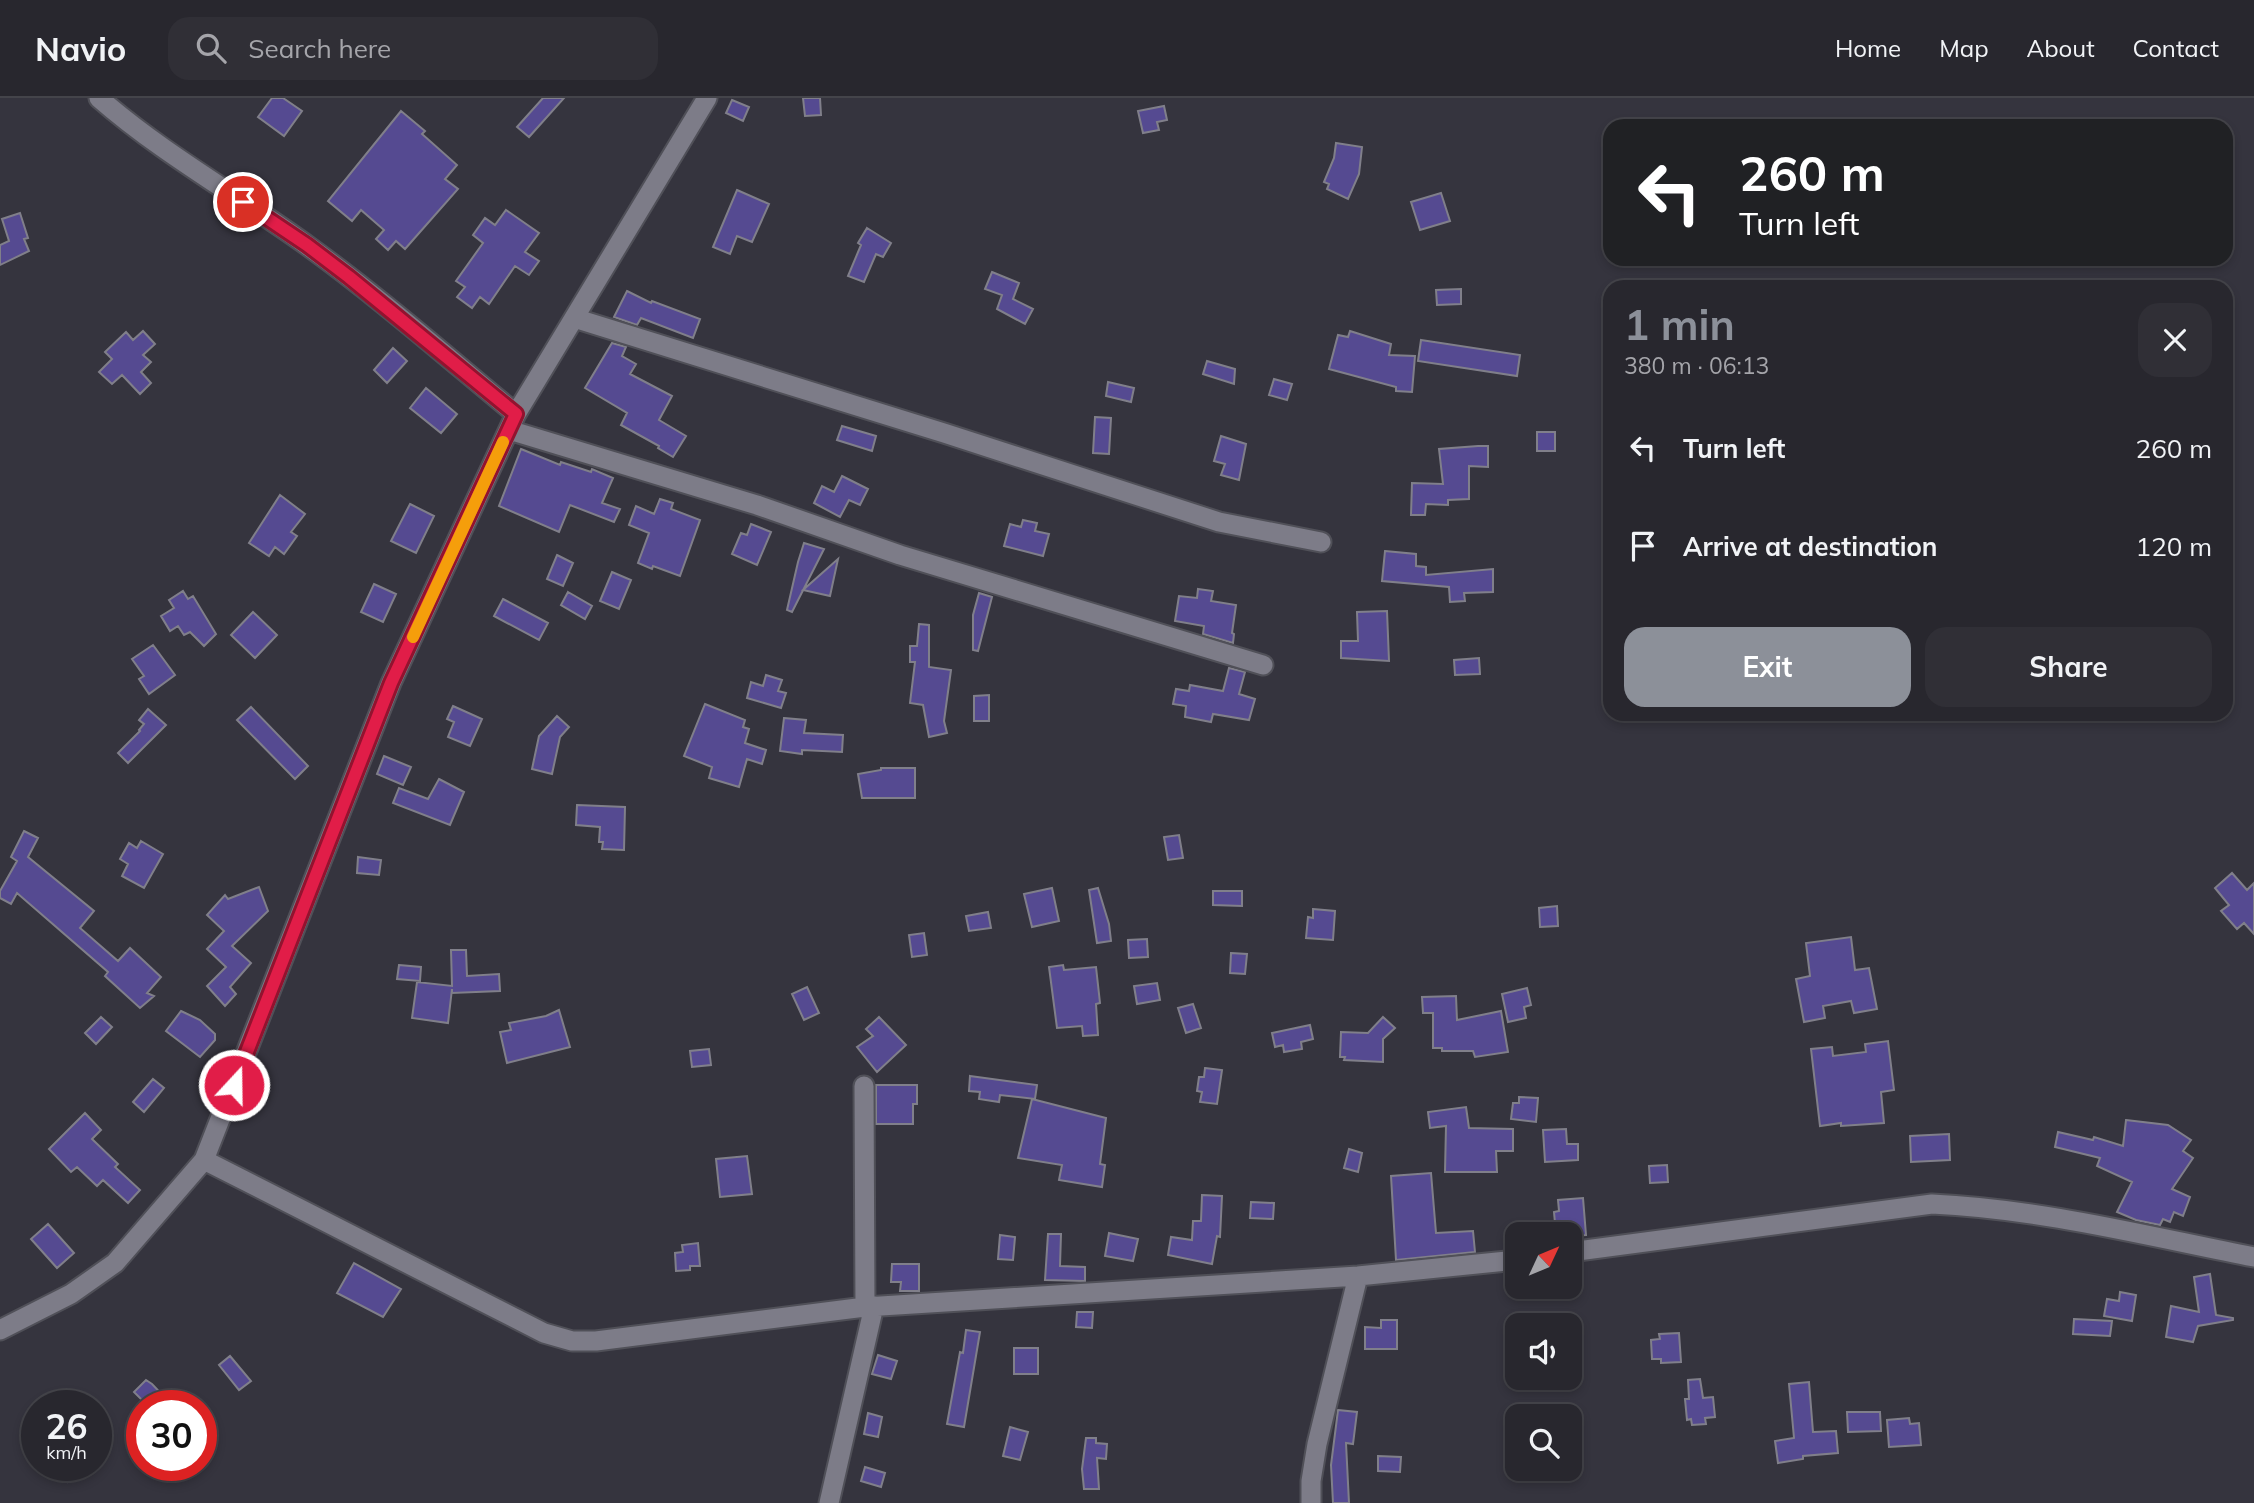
<!DOCTYPE html>
<meta charset="utf-8">
<style>
body{margin:0;font-family:Mulish,sans-serif;background:#302f36;color:#f1f3f6;height:100vh;display:flex;flex-direction:column;font-size:26px;white-space:nowrap}
*{box-sizing:border-box;margin:0}
p{font-size:23px;color:#a5a5aa}
.icon{flex:none;width:38px;height:38px;fill:none;stroke:currentColor;stroke-width:2;stroke-linecap:round;stroke-linejoin:round}
.map{position:relative;flex:1;overflow:hidden}
.panel{position:absolute;left:1603px;top:182px;width:630px;height:441px;display:flex;flex-direction:column;background:#28272e;border-radius:21px;box-shadow:0 4px 10px #0003,0 0 0 2px #44444a}
.panel>*{flex:none}
.guide{position:absolute;left:1603px;top:21px;width:630px;height:147px;border-radius:21px;box-shadow:0 4px 10px #0003,0 0 0 2px #44444a;background:#202124;color:#fff;overflow:hidden}
.needle{width:46px;rotate:46deg}
.fabs{position:absolute;left:1505px;top:1124px;display:grid;gap:14px}
.fabs a{display:grid;place-items:center;width:77px;height:77px;border-radius:14px;background:#28272e;box-shadow:0 4px 10px #0003,0 0 0 2px #44444a;font-size:35px}
.speed{position:absolute;left:21px;top:1292px;display:flex;gap:14px;font-size:35px;font-weight:700;text-align:center}
.speed>*{display:grid;place-content:center;width:91px;height:91px;border-radius:50%;background:#28272e;box-shadow:0 4px 10px #0003,0 0 0 2px #44444a;line-height:1}
.speed small{font-size:18px;font-weight:400}
.speed .limit{border:10px solid #d22;background:#fff;color:#111}
.pin{position:absolute;display:grid;place-items:center;width:60px;height:60px;color:#fff;margin:-30px;border:4px solid #fff;border-radius:50%;box-shadow:0 2px 7px #0007}
.me{position:absolute;width:77px;margin:-38px;rotate:21deg;stroke-linejoin:round;filter:drop-shadow(0 0 5px #0008)}
.turn{display:flex;align-items:center;gap:24px;height:147px;padding:0 21px;font-size:32px}
.turn .icon{width:91px;height:91px;stroke-width:2.5}
.turn b{display:block;font-size:49px;line-height:60px}
.round{display:grid;place-items:center;flex:none;width:74px;height:74px;border-radius:21px;background:#302f36}
.headline{display:flex;align-items:center;justify-content:space-between;height:119px;padding:0 21px}
h1{font-size:42px;font-weight:700;line-height:52px;color:#8c9099}
.cta{display:flex;gap:14px;margin-top:auto;padding:14px 21px}
.cta a{flex:1;height:80px;border-radius:21px;background:#8c9099;color:#fff;font-size:28px;font-weight:700;line-height:80px;text-align:center}
.cta a+a{background:#302f36;color:#f1f3f6}
ul{padding:0;list-style:none}
li{display:flex;align-items:center;gap:21px;height:98px;padding:0 21px}
li div{flex:1}
li b{display:block;font-size:26px}
li em{font-style:normal}
header{display:flex;align-items:center;gap:42px;box-sizing:border-box;height:98px;padding:0 35px;background:#28272e;border-bottom:2px solid #44444a}
header strong{font-size:33px}
nav{display:flex;gap:38px;margin-inline-start:auto;font-size:24px}
.search{width:490px;height:63px;background:#302f36;display:flex;align-items:center;gap:18px;box-sizing:border-box;padding:0 24px;border-radius:21px;color:#a5a5aa;font-size:26px}
.map>svg:first-child{display:block}
.building{fill:#554a91;stroke:#807f8a;stroke-width:2}
.lines{fill:none;stroke-linecap:round;stroke-linejoin:round}
.minor-casing{stroke:#505058;stroke-width:23}
.minor{stroke:#7d7c88;stroke-width:19}
.route-casing{stroke:#92132f;stroke-width:18}
.route{stroke:#e11d48;stroke-width:12}
.slow{stroke:#f59e0b;stroke-width:12}
</style>
<header>
<strong>Navio</strong>
<div class="search"><svg class="icon" aria-label="search" viewBox="0 0 24 24"><circle cx="10" cy="10" r="6"/><path d="M15 15l6 6"/></svg>Search here</div>
<nav><a>Home</a><a>Map</a><a>About</a><a>Contact</a></nav>
</header>
<div class="map">
<svg width="2254" height="1405" viewBox="0 0 2254 1405">
<rect width="100%" height="100%" fill="#35343e"/>
<!-- building -->
<path class="building" d="M272,0h11l19,13 -18,25 -26,-19z
M543,0h21l-35,39 -12,-10z
M803,0h17l1,17 -16,1z
M732,2l17,7 -6,14 -17,-8z
M1164,8l3,14 -10,2 2,8 -16,3 -5,-22z
M401,13l24,20 -3,3 35,31 -12,14 13,10 -53,60 -9,-8 -8,9 -12,-11 8,-9 -23,-20 -9,11 -24,-20z
M1336,45l26,4 -3,27 -11,25 -21,-10 2,-5 -5,-2 10,-24z
M737,92l32,14 -17,38 -15,-6 -7,18 -17,-7z
M1441,95l9,28 -30,9 -9,-28z
M506,112l33,23 -14,19 14,9 -10,14 -14,-9 -26,38 -9,-7 -8,11 -15,-11 8,-10 -9,-6 27,-38 -10,-8 12,-17 10,7z
M20,115l8,25 -4,1 5,12 -29,14v-20l9,-4 -7,-22z
M867,130l24,15 -8,14 -7,-3 -12,28 -16,-6 13,-31 -3,-2z
M992,174l27,11 -6,16 20,10 -8,15 -28,-15 5,-14 -17,-6z
M1461,191v15l-24,1 -1,-15z
M627,193l24,12 1,-2 48,18 -7,19 -52,-20 -4,7 -23,-8z
M143,233l12,13 -12,11 8,7 -10,10 10,11 -11,11 -18,-19 -10,9 -13,-12 13,-13 -7,-7 21,-20 7,8z
M1350,233l41,13 -2,11 26,1 -3,36 -16,-1v-4l-67,-18 9,-34 10,2z
M1421,242l99,15 -3,21 -99,-15z
M612,245l14,4 -4,9 14,8 -6,10 42,22 -13,24 27,16 -13,21 -15,-9 1,-2 -38,-21 6,-12 -42,-25z
M393,250l14,13 -20,22 -13,-13z
M1207,263l28,8 -1,15 -31,-10z
M1274,281l18,5 -5,16 -18,-5z
M1108,284l26,6 -3,14 -25,-6z
M426,290l31,26 -16,19 -31,-25z
M1095,319l16,1 -2,36 -16,-1z
M842,328l34,10 -4,15 -35,-11z
M1537,334h18v19h-18z
M1221,338l25,8 -7,36 -18,-5 4,-11 -11,-3z
M1478,348h10v21l-19,-1v33l-21,1v5l-22,-1 -1,11h-14l1,-32 31,1 -4,-35z
M521,351l39,16 1,-3 30,10 1,-3 21,9 -11,25 18,6 -6,13 -44,-17 -11,27 -60,-26z
M842,378l26,13 -8,16 -11,-5 -9,17 -26,-14 8,-17 12,6z
M280,397l25,19 -14,18 6,4 -13,18 -9,-7 -6,9 -20,-13z
M660,401l13,4 -2,6 29,11 -20,56 -27,-10 -1,3 -14,-6 11,-30 -20,-8 7,-19 18,8z
M410,406l24,12 -18,37 -25,-12z
M1023,422l14,3 -2,8 14,3 -6,22 -39,-10 6,-22 11,3z
M751,426l20,8 -14,33 -25,-11 9,-21 6,2z
M804,445l20,6 -32,63 -5,-2 11,-48z
M1385,453l31,3v12l10,1v8l67,-6v23l-29,1 1,8 -15,1 -1,-15 -67,-6z
M557,457l16,8 -10,23 -16,-7z
M838,461l-8,37 -27,-6z
M612,474l19,8 -12,29 -19,-8z
M374,486l22,10 -13,28 -22,-10z
M1198,491l15,2 -2,10 25,4 -4,28 2,1 -1,9 -30,-9 1,-8 -29,-5 4,-25 18,2z
M183,493l5,8 5,-3 23,38 -12,12 -14,-14 -6,3 -6,-9 -8,5 -9,-15 13,-8 -5,-8z
M568,494l24,14 -7,13 -24,-14z
M979,495l13,4 -14,54 -5,-1v-35z
M503,501l45,24 -9,17 -45,-24z
M1387,513l2,50 -48,-3v-17h17l-1,-29z
M253,514l24,23 -22,23 -24,-23z
M919,526l10,1v42l22,3 -7,51 3,12 -18,4 -6,-32 -13,-2 5,-41h-5v-16h7z
M153,547l22,30 -26,19 -10,-15 5,-3 -12,-17z
M1479,560l1,16 -25,1 -1,-15z
M1229,570l16,4 -6,22 16,5 -6,21 -36,-6 -2,8 -26,-5 1,-11 -13,-2 3,-15 13,2 1,-6 33,6z
M766,577l16,5 -4,11 8,2 -5,15 -34,-10 4,-16 12,4z
M989,597v26h-15v-25z
M705,606l40,16 -2,7 6,2 -4,14 21,7 -4,14 -15,-5 -8,28 -30,-9 3,-11 -28,-11z
M453,608l29,13 -12,27 -22,-9 6,-15 -7,-3z
M251,609l57,59 -13,13 -58,-59z
M148,611l18,16 -38,38 -10,-10 22,-22 -1,-1 5,-6 -5,-4z
M557,618l12,11 -9,10 -8,37 -20,-5 7,-33z
M784,620l22,2 -2,13 39,2 -1,17 -40,-2v4l-22,-3z
M384,658l27,11 -8,18 -26,-11z
M881,670h34v30h-53l-4,-24 23,-4z
M439,681l25,13 -14,33 -57,-22 6,-15 29,11z
M577,707l48,2 -1,43 -22,-1 1,-7h-4l1,-15 -24,-2z
M24,733l14,7 -10,19 66,54 -14,17 38,33 12,-13 31,29 -14,16 7,3 -14,12 -35,-32 3,-4 -91,-79 -6,11 -11,-6v-7l17,-30 -6,-4z
M1179,737l4,23 -15,2 -4,-23z
M141,743l22,13 -19,34 -22,-12 6,-12 -8,-5 9,-16 8,5z
M358,759l23,3 -2,15 -22,-2z
M2232,775l15,17 7,-7v51l-10,-11 -7,6 -16,-18 8,-6 -14,-17z
M259,789l9,24 -36,35 19,17 -21,24 6,7 -11,12 -18,-20 19,-19 -19,-18 17,-18 -17,-16 18,-20 3,4z
M1052,790l7,33 -27,6 -8,-33z
M1098,790l11,36 2,17 -14,2 -8,-53z
M1213,793h29v15l-29,-1z
M1557,808l1,20 -18,1 -1,-19z
M1313,811l22,2 -2,29 -27,-2 2,-21 5,1z
M988,814l3,16 -22,3 -3,-15z
M924,835l3,22 -15,2 -3,-22z
M1851,839l4,33 14,-2 8,41 -23,4 -3,-12 -28,5 2,12 -21,4 -8,-43 14,-3 -4,-33z
M1147,841l1,18 -19,1 -1,-18z
M451,852h15l1,26 32,-2 1,17 -48,2v-4l-4,34 -36,-5 5,-36 35,4z
M1231,855l16,1 -2,20 -15,-1z
M399,867l22,2 -1,14 -23,-2z
M1063,867l1,5 32,-3 4,36 -4,1 2,31 -15,1 -1,-10 -25,2 -8,-61z
M1157,885l3,17 -23,4 -3,-18z
M807,889l12,26 -15,7 -12,-26z
M1527,890l4,17 -7,2 2,11 -18,4 -6,-28z
M1456,898l1,24 44,-9 7,41 -33,5 -2,-6h-31v-3h-9v-35h-10l-1,-16z
M1193,906l8,24 -15,5 -8,-25z
M559,912l11,37 -63,16 -7,-31 11,-2 -2,-7 37,-7z
M181,913l19,9 15,14v6l-15,17 -34,-26z
M101,919l11,10 -16,17 -11,-11z
M879,919l27,28 -29,27 -20,-25 16,-11 -7,-7z
M1383,919l12,11 -12,11v23l-39,-2 1,-3h-5l1,-25 27,1z
M1310,927l3,14 -12,3 1,7 -18,3 -1,-7 -8,2 -3,-14z
M1888,943l6,49 -13,2 3,31 -43,3v-3l-21,3 -9,-77 21,-2 1,9 33,-4 -1,-8z
M709,951l2,16 -19,2 -2,-16z
M1205,970l17,2 -5,34 -17,-2 2,-10 -5,-1 2,-14h5z
M970,978l67,9 -2,14 -35,-4 -1,7 -20,-3 1,-7 -11,-1z
M153,981l11,9 -20,24 -11,-10z
M876,987h41v19h-4v20h-37z
M1519,999l19,1 -2,24 -25,-3 2,-16h6z
M1032,1001l74,19 -6,46 5,1 -3,22 -43,-7 3,-15 -44,-7z
M1466,1009l3,21 44,1v22h-17l1,21h-52l1,-46 -16,2 -2,-16z
M85,1015l16,17 -9,9 26,25 -3,3 25,23 -12,13 -25,-23 -6,6 -20,-19 -6,5 -22,-23z
M2126,1022l42,5 23,15 -8,11 10,7 -21,31 18,8 -7,19 -9,-4 -4,10 -7,-3 -3,6 -24,-5 -19,-8 15,-30 -35,-16 3,-8 -45,-11 3,-15 35,8 1,-3 29,9z
M1566,1031l1,15h11v16l-33,2 -2,-32z
M1949,1036l1,26 -39,2 -1,-26z
M1349,1051l13,4 -4,19 -14,-4z
M747,1058l5,38 -32,3 -4,-38z
M1667,1067l1,17 -18,1 -1,-17z
M1431,1075l5,60 37,-2 2,21 -79,8 -5,-84z
M1202,1097l20,1 -2,41 -3,-1 -5,28 -44,-9 3,-18 21,3 1,-19h8z
M1583,1100l3,37 -16,1v-2h-14l-2,-22 5,-1 -1,-11z
M1251,1104l23,1 -1,16 -23,-1z
M48,1126l26,29 -17,15 -26,-29z
M1109,1135l29,6 -5,22 -28,-5z
M1048,1136h13l-1,32 25,1v14l-40,-1z
M1000,1137l15,2 -2,23 -15,-1z
M698,1145l2,23h-10v4l-14,1 -1,-18 8,-1 -1,-7z
M354,1165l47,26 -18,28 -46,-24z
M892,1166h27v27h-19l1,-9h-10z
M2210,1176l6,41 17,3v2l-35,6 -5,16 -27,-5 5,-31 28,6 -5,-35z
M2120,1194l16,3 -4,26 -28,-5 3,-17 12,2z
M1077,1214h16l-1,16 -16,-1z
M2074,1221l38,2 -2,15 -37,-2z
M1381,1222h16v29h-32v-22l16,1z
M966,1232l14,2 -16,95 -17,-3 13,-72 3,1z
M1679,1235l2,29 -20,1v-4h-9l-1,-19 9,-1 -1,-5z
M1014,1250h24v26h-24z
M878,1257l19,6 -6,18 -19,-5z
M230,1258l21,25 -12,9 -20,-25z
M1700,1281l3,19 10,-1 2,20 -10,1 1,6 -14,1 -1,-6 -4,1 -2,-21h4l-1,-19z
M146,1282l6,4 20,21h-25l-13,-13z
M1809,1284l4,50 23,-1 2,22 -35,3v3l-25,4 -3,-22 19,-3 -5,-54z
M1338,1312l19,2 -4,32 -7,-1 3,60h-16l-2,-38z
M1847,1314h33l1,19 -33,1z
M868,1315l14,4 -4,20 -14,-3z
M1909,1320l1,6 9,-1 2,22 -32,2 -2,-27z
M1010,1329l18,5 -8,28 -17,-4z
M1086,1340h10v5l11,1 -1,15 -9,-1 2,31h-15l-2,-20z
M1378,1358l23,1 -1,15 -22,-1z
M38,1367h40l-11,17z
M865,1369l20,6 -4,14 -20,-6z"/>
<g class="lines">
<defs>
<path id="minor" d="M99,0c64,56 140,98 209,148 72,52 139,111 208,168
M574,220l370,115 275,89 102,20
M509,332l248,75 143,50 363,110
M864,988l1,221
M204,1062l340,173 28,8h24l269,-34 493,-31 159,-16
M1570,1154l362,-48c109,5 215,32 322,53
M0,1232l71,-36 44,-31 89,-103 187,-477 125,-269 191,-316
M829,1405l45,-197
M1311,1405v-22l6,-37 41,-168"/>
</defs>
<!-- minor casing -->
<use href="#minor" class="minor-casing"/>
<!-- minor -->
<use href="#minor" class="minor"/>
</g>
<g class="lines">
<defs>
<path id="route" d="M234,987l157,-402 125,-269 -167,-137 -42,-32 -64,-43"/>
</defs>
<!-- route casing -->
<use href="#route" class="route-casing"/>
<!-- route -->
<use href="#route" class="route"/>
<!-- slow -->
<path class="slow" d="M413,539l90,-195"/>
</g>
</svg>
<div class="fabs">
<a><svg class="needle" viewBox="-14 -14 28 28"><path d="M0-13l5 13h-10z" fill="#e53935"/><path d="M0 13l5-13h-10z" fill="#a5a5aa"/></svg></a>
<a><svg class="icon" aria-label="sound" viewBox="0 0 24 24"><path d="M4 9h4l5-4v14l-5-4H4zM17 9q2 3 0 6"/></svg></a>
<a><svg class="icon" aria-label="search" viewBox="0 0 24 24"><circle cx="10" cy="10" r="6"/><path d="M15 15l6 6"/></svg></a>
</div>
<div class="speed"><div>26<small>km/h</small></div><div class="limit">30</div></div>
<div class="pin" style="left:243px;top:104px;background:#d93025"><svg class="icon" aria-label="arrive" viewBox="0 0 24 24"><path d="M6 21V4h12l-3 4 3 4H6"/></svg></div>
<svg class="me" style="left:234px;top:987px" viewBox="-20 -20 40 40"><circle r="17" fill="#e11d48" stroke="#fff" stroke-width="3"/><path d="M0-11L8 9 0 5-8 9z" fill="#fff"/></svg>
<div class="guide">
<div class="turn"><svg class="icon" aria-label="left" viewBox="0 0 24 24"><path d="M17 20v-9H6M10 6l-5 5 5 5"/></svg><div><b>260 m</b>Turn left</div></div>
</div>
<section class="panel">
<div class="headline"><div><h1>1 min</h1><p>380 m · 06:13</p></div><a class="round"><svg class="icon" aria-label="close" viewBox="0 0 24 24"><path d="M6 6l12 12M18 6L6 18"/></svg></a></div>
<ul>
<li><svg class="icon" aria-label="left" viewBox="0 0 24 24"><path d="M17 20v-9H6M10 6l-5 5 5 5"/></svg><div><b>Turn left</b></div><em>260 m</em></li>
<li><svg class="icon" aria-label="arrive" viewBox="0 0 24 24"><path d="M6 21V4h12l-3 4 3 4H6"/></svg><div><b>Arrive at destination</b></div><em>120 m</em></li>
</ul>
<div class="cta"><a>Exit</a><a>Share</a></div>
</section>
</div>
